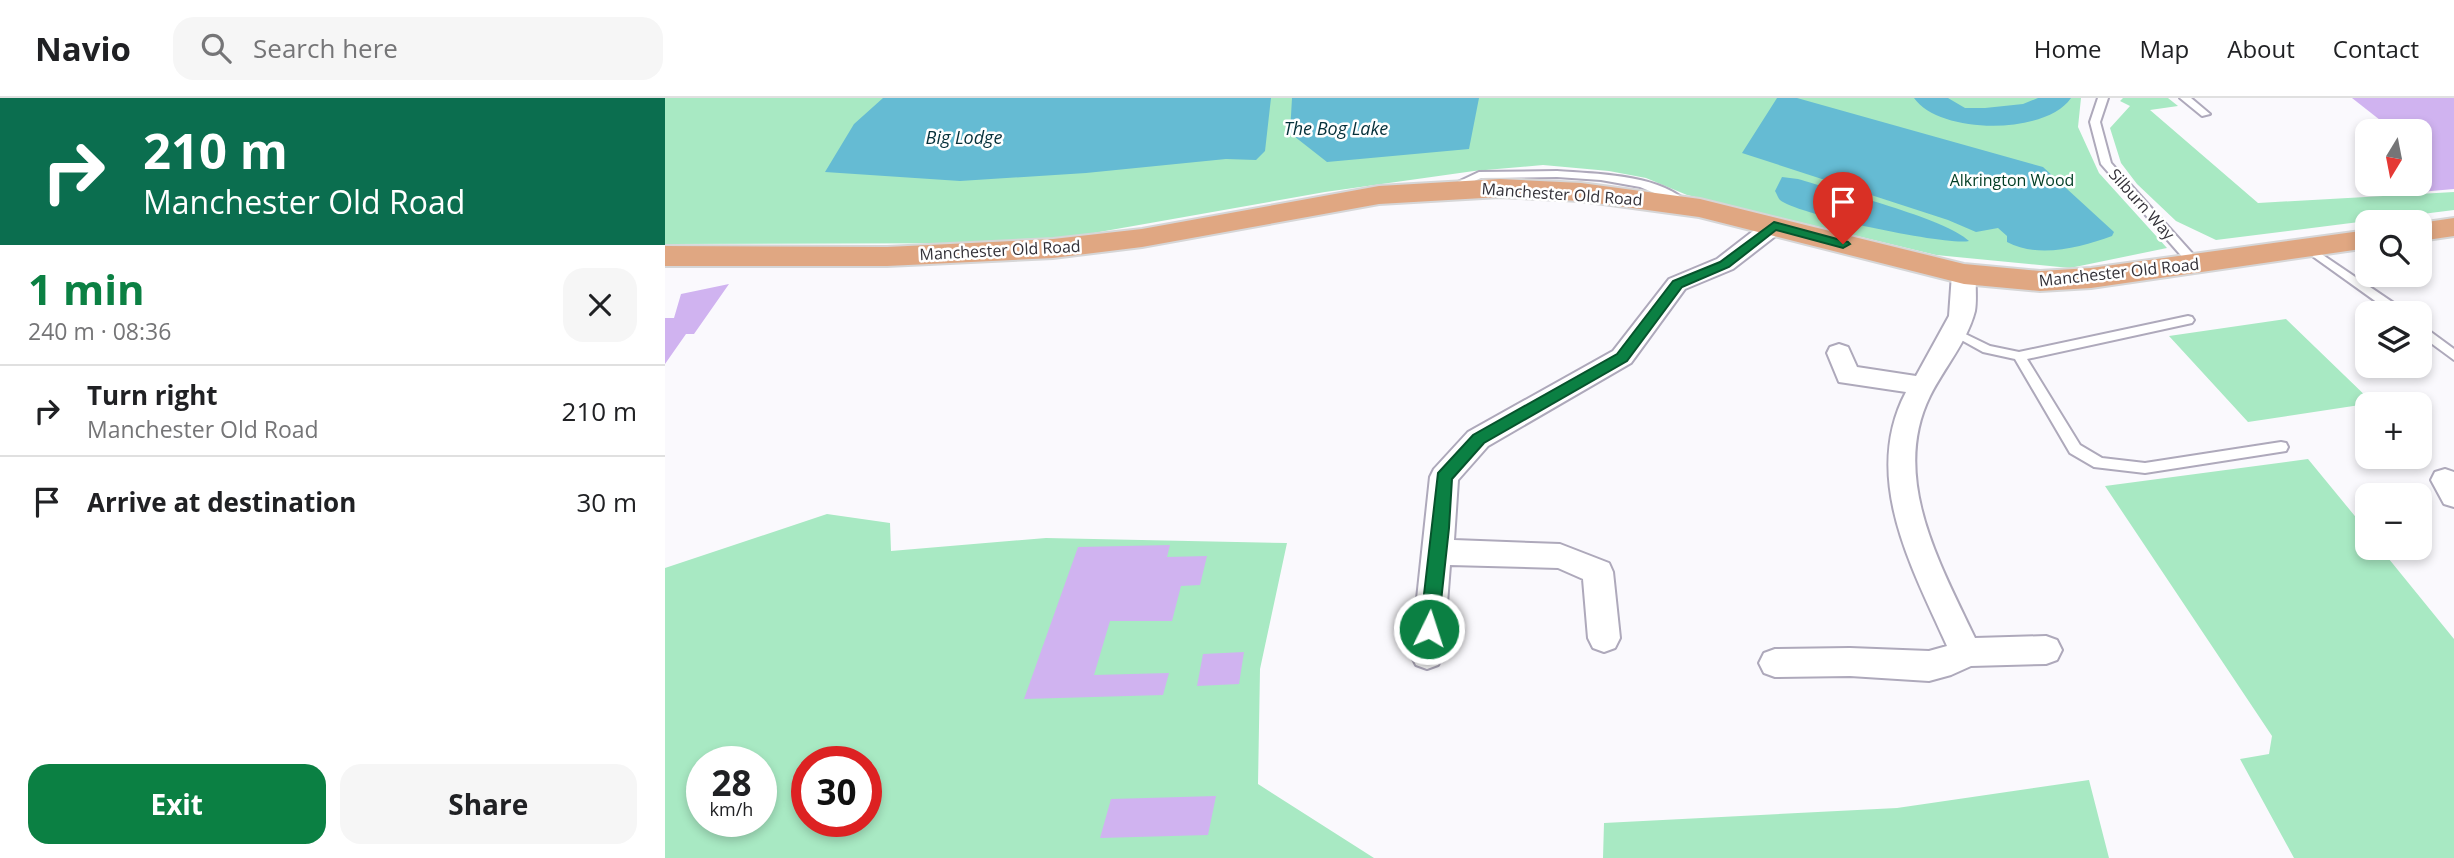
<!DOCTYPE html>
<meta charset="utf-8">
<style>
body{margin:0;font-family:"Open Sans",sans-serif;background:#f6f6f6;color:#202124;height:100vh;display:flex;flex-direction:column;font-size:26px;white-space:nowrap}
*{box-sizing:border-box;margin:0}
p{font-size:23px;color:#757577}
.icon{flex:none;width:38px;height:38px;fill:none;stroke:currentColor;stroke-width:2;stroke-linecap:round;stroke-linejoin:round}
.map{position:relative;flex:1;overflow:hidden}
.details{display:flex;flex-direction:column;background:#fff;width:665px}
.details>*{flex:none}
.top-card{background:#0b6e4f;color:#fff;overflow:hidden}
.needle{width:46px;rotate:190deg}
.controls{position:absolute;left:1690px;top:21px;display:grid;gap:14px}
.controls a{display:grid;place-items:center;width:77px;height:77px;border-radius:14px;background:#fff;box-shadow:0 4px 10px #0003;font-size:35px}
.speed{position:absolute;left:21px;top:648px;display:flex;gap:14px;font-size:35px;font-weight:700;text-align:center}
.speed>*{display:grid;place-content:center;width:91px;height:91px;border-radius:50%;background:#fff;box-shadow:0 4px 10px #0003;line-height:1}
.speed small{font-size:18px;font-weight:400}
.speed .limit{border:10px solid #d22;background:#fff;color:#111}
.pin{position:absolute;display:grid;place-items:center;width:60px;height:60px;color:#fff;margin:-72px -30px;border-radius:50% 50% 50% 0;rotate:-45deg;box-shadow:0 0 7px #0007}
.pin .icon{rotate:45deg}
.me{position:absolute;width:77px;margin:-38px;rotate:4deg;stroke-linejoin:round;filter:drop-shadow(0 0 5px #0008)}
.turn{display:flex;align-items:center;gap:24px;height:147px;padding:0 28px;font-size:32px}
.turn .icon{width:91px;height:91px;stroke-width:2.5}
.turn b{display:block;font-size:49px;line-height:60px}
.round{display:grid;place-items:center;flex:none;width:74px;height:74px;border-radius:21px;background:#f6f6f6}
.headline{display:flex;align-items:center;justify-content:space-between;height:119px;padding:0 28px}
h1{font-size:42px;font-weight:700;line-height:52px;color:#0b8043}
.primary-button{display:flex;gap:14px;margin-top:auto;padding:14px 28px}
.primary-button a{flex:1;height:80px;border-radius:21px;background:#0b8043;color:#fff;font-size:28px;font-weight:700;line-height:80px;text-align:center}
.primary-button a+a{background:#f6f6f6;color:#202124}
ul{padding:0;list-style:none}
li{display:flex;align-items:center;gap:21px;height:91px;padding:0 28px;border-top:2px solid #e0e0e0}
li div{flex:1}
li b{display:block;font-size:26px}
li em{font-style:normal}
header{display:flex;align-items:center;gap:42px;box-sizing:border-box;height:98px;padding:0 35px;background:#fff;border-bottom:2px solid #e0e0e0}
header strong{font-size:33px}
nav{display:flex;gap:38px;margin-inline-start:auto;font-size:24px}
.search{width:490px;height:63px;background:#f6f6f6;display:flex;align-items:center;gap:18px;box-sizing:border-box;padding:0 24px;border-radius:21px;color:#757577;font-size:26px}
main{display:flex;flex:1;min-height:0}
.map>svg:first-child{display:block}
.green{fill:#a8e9c3;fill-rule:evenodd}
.water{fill:#65bbd3}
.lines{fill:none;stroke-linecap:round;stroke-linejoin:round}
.river{fill:#65bbd3;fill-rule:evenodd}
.building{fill:#d0b3f0}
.service-casing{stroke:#aea9bb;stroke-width:4}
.minor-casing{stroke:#aea9bb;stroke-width:4}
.primary-casing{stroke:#d6d6d7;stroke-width:4}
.service{fill:#fff;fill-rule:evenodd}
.minor{fill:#fff;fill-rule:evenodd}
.primary{fill:#e0a782;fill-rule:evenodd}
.route{fill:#0b8043;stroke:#07532c;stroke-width:2}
.labels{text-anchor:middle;stroke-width:5;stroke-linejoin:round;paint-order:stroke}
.far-park-label{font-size:16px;fill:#013d24;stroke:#fff}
.far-street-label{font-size:16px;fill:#333138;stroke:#fff}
.far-water-label{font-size:18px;font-style:italic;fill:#05303a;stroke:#fff}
</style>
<header>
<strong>Navio</strong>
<div class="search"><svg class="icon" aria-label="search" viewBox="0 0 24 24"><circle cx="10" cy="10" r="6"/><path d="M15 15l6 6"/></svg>Search here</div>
<nav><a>Home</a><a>Map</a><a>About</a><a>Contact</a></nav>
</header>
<main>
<section class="details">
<div class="top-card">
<div class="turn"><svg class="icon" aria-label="right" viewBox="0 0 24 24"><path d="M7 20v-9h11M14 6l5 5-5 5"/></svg><div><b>210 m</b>Manchester Old Road</div></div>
</div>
<div class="headline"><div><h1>1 min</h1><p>240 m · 08:36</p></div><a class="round"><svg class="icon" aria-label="close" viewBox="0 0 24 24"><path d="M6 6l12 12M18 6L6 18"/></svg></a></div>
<ul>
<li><svg class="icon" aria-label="right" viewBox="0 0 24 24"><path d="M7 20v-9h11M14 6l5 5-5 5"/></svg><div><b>Turn right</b><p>Manchester Old Road</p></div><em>210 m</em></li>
<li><svg class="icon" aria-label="arrive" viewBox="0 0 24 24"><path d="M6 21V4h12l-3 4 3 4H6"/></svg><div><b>Arrive at destination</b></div><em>30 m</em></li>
</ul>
<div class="primary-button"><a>Exit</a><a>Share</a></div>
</section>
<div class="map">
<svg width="1789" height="760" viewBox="0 0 1789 760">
<rect width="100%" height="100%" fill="#faf9fd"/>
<!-- green -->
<path class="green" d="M0,0h1416l-3,29 21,46 68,75 -97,20 -134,-13 -249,-60 -41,-17 -37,-7 -66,-6 -69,6 -149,21 -288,51 -372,1z
M1458,0h45l10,8 -28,4 108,93 196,-11v18l-238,30 -40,-19 -39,-37 -16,-21 -11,-35 20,-22 -10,-5z
M1621,221l87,84 -125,19 -79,-86z
M1643,361l60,73v16h12l74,91v219h-160l-54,-99 29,-5 3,-18 -167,-250z
M162,416l63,9 1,28 155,-13 241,5 -27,126 -2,115 116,74h-709v-290zM37,663h59v60h-59zM142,663h59v60h-59z
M1424,682l20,78h-506l1,-35 293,-15z"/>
<!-- water -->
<path class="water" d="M218,0h388l-6,53 -9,9 -30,-1 -140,14 -126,8 -135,-9 29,-48z
M627,0h187l-10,51 -142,13 -37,-29z
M1112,0h20l246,69 71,65 -2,4c-31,11 -73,23 -105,6v-6l-9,-8 -22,4 -28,-12 -206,-67z
M1117,79l16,2c36,11 149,40 171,62 -22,5 -174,-27 -189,-41 -2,-2 -3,-6 -5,-9z"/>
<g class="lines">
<!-- river -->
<path class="river" d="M1249,0h34l17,10h20l38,-4 15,-6h33c-25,37 -131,37 -157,0z"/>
</g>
<!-- building -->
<path class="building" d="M1687,0h102v91l-34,3v-61h-26z
M64,186l-35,50h-8l-21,30v-46h9l7,-24z
M505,447l-3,12 40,-1 -7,29 -19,1 -9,35h-62l-16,54 75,-2 -6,22 -139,4 54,-152z
M579,554l-5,32 -42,2 6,-32z
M551,698l-8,39 -108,3 11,-39z"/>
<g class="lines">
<defs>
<path id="service" d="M1433,0h10l-8,24 11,41 89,99v6h-8l-91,-104 -11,-42z
M1515,0h11l19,16 -8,2z
M892,73c39,3 97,3 128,29l-1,2h-8l-36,-15 -39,-7 -44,-3 -76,1 -29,13 -4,1 -5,-3 36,-17z
M1643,147l96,65 2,3h-14l-88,-63 -2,-2z
M1523,218l4,1 2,3 -2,3 -165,36 53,86 22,13 43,5 136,-21 5,1 2,4 -2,4 -141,22 -51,-6 -24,-14 -55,-94 -32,-7 -36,-20 6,-4 37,18 29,6z
M1755,226l34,25v11l-34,-25z"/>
<path id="minor" d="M1109,121l8,2 3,5 -3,5 -49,38 -48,20 -54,74 -143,83 -30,34 -4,60 106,4 49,19 4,9 7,66 -5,10 -11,4 -11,-4 -5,-10 -5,-59 -25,-11 -108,-3 -7,90 -5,10 -11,4 -11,-4 -5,-10 19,-178 4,-8 34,-37 145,-81 56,-72 48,-20 49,-38z
M1299,169l8,2 4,5c-1,12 1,25 -1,37 -8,31 -31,57 -45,85 -40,81 10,168 45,242l71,-2 11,4 5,10 -5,10 -11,4 -75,2 -20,9 -22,6 -79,-5 -75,1 -11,-4 -5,-10 5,-10 11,-4 75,-1 79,3 18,-5c-35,-78 -86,-169 -41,-254l-67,-10 -12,-29 3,-6 9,-3 9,3 9,20 59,9 33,-60 3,-42 4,-5z
M1780,371l9,3v35l-10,-3 -13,-24 4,-8z"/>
<path id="primary" d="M835,81l81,4 119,16 264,65 76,7 51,-3 277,-38v18l-277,40 -51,3 -76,-7 -265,-67 -118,-16 -81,-4 -121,7 -237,43 -89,11 -166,8h-222v-20l222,1 166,-8 89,-10 237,-43z
M1789,120v18l-34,5v-18z"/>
</defs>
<!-- service casing -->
<use href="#service" class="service-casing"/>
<!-- minor casing -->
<use href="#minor" class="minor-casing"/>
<!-- primary casing -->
<use href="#primary" class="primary-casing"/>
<!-- service -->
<use href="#service" class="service"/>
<!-- minor -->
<use href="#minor" class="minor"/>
<!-- primary -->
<use href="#primary" class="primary"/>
</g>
<!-- route -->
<path class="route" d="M1109,124l74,20 2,2 -7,4 -67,-18 -47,37 -47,20 -55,74 -143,82 -32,36 -3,49 -11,101 -2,6 -7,2 -6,-2 -3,-6 18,-156 35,-38 144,-81 56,-73 47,-19z"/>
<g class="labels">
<!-- far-park labels -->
<g class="far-park-label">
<text x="1347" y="88">Alkrington Wood</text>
</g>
<!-- far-street labels -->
<g class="far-street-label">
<text transform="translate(897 96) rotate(4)" y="6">Manchester Old Road</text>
<text transform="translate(1477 106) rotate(48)" y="6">Silburn Way</text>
<text transform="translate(335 152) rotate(-3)" y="6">Manchester Old Road</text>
<text transform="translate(1454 174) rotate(-6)" y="6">Manchester Old Road</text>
</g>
<!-- far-water labels -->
<g class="far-water-label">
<text x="671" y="37">The Bog Lake</text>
<text x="299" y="46">Big Lodge</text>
</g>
</g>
</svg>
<div class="controls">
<a><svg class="needle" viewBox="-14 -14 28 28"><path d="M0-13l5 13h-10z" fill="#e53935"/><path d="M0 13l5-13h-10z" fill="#757577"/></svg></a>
<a><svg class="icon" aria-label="search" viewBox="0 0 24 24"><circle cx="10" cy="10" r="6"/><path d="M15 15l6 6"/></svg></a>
<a><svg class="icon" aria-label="layers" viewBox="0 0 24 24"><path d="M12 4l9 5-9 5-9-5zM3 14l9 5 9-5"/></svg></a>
<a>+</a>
<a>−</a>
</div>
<div class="speed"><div>28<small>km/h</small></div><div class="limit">30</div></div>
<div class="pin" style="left:1178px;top:146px;background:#d93025"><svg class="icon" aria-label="arrive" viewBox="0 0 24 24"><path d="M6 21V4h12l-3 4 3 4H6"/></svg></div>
<svg class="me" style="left:764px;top:531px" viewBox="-20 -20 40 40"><circle r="17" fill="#0b8043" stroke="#fff" stroke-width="3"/><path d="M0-11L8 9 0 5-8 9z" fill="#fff"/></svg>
</div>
</main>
